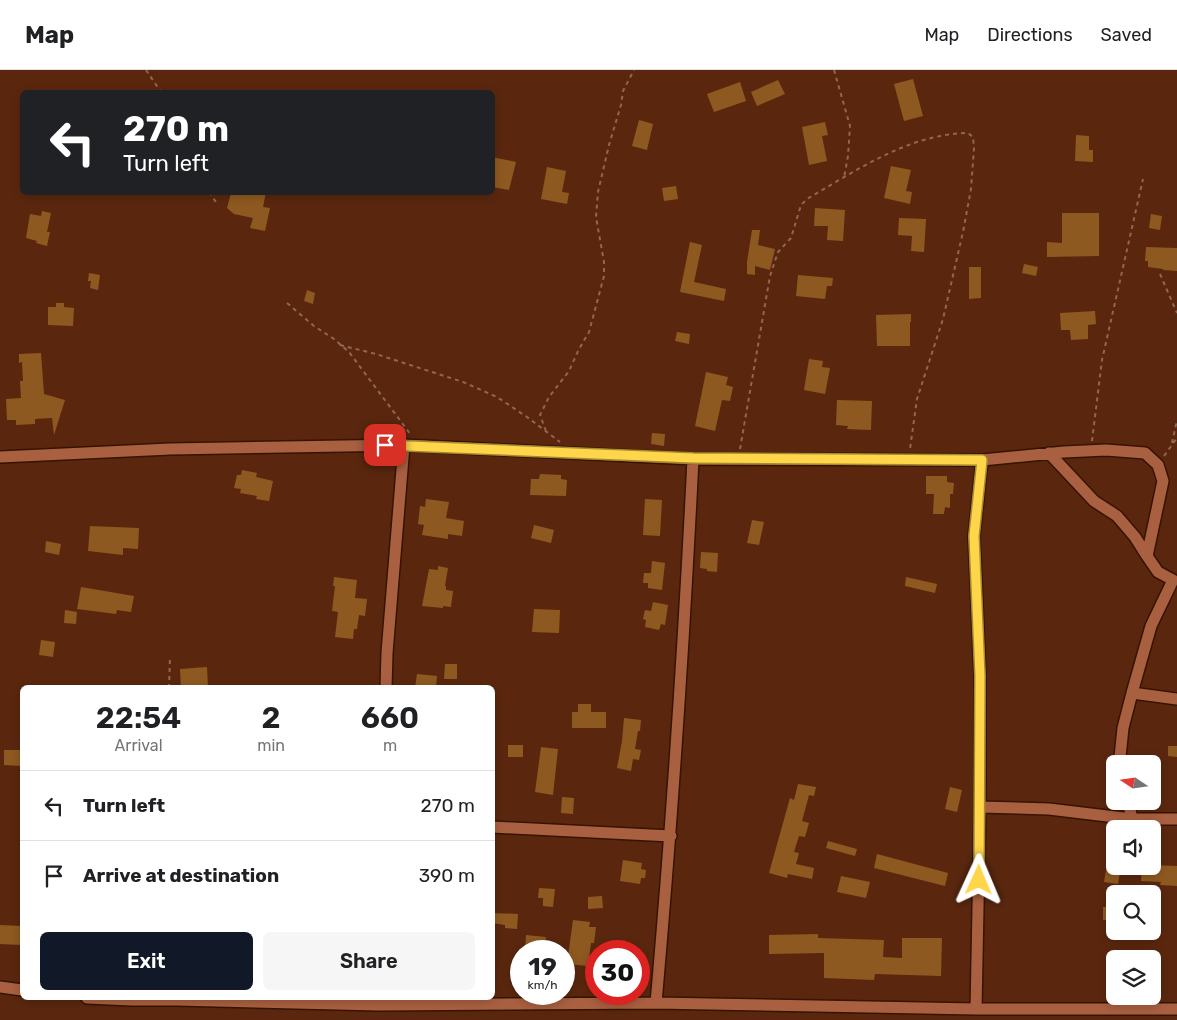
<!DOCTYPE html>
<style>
body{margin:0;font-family:Rubik,sans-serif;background:#f6f6f6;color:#202124;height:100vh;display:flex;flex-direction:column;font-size:19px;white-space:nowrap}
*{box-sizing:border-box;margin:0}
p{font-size:16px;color:#757577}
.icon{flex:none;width:28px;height:28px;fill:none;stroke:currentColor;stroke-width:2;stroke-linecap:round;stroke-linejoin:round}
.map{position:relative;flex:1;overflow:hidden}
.panel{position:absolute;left:20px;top:615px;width:475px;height:315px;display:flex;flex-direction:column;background:#fff;border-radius:8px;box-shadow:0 2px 8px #0003}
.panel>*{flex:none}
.guide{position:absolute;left:20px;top:20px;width:475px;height:105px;border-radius:8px;box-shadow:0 2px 8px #0003;background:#202124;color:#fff;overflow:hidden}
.needle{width:32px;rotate:283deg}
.controls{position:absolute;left:1106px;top:685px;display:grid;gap:10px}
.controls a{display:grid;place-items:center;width:55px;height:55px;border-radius:8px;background:#fff;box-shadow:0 2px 8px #0003;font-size:25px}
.speed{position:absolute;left:510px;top:870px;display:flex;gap:10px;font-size:25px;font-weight:700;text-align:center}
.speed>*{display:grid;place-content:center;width:65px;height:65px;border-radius:50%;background:#fff;box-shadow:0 2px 8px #0003;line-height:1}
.speed small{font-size:12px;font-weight:400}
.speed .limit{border:8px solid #d22;background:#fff;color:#111}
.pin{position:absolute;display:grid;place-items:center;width:42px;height:42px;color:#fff;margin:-21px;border-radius:10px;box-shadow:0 2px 8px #0006}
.me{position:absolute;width:55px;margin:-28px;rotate:1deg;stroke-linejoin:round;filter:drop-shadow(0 0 4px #0008)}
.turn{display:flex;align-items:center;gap:18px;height:105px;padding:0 20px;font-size:22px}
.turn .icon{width:65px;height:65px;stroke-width:2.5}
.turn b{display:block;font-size:35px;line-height:42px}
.eta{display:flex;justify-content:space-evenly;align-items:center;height:85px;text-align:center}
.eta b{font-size:30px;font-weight:600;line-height:35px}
.button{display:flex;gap:10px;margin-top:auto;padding:10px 20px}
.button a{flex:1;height:58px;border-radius:8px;background:#111827;color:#fff;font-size:20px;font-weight:600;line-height:58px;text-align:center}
.button a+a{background:#f6f6f6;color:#202124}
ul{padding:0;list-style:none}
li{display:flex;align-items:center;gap:15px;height:70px;padding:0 20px;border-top:1px solid #e0e0e0}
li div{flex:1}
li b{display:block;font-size:19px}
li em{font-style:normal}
header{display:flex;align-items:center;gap:30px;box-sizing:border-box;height:70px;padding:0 25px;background:#fff;border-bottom:1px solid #e0e0e0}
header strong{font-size:24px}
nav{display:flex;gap:28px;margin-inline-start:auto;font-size:18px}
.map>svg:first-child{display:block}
.building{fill:#8e5920}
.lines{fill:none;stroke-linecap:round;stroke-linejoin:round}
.minor-casing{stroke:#371303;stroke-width:14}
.path{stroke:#8f6754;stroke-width:2;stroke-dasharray:4 4;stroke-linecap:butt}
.minor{stroke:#a96040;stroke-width:11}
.route-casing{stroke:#a68a30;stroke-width:12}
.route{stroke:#ffd54a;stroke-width:9}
</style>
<header>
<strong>Map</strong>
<nav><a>Map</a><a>Directions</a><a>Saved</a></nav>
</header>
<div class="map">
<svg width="1177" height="950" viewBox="0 0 1177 950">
<rect width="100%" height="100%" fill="#5a270e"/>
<!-- building -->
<path class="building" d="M913,9l10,37 -19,5 -10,-37z
M778,10l7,14 -28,12 -6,-14z
M740,12l6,19 -32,11 -7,-18z
M639,50l14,4 -6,26 -15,-4z
M825,52l3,13 -6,1 5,25 -18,4 -7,-38z
M1076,65l13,1v14h4v12l-18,-1z
M492,87l24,5 -7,28 -17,-3z
M891,96l20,4 -5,21 6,1 -2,12 -26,-6z
M547,97l19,4 -4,21 7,1 -2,11 -26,-5z
M676,116l2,13 -14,2 -2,-13z
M240,122h26l-3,15 7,1 -5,23 -15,-3 3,-10 -19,-4 -7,-6 4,-15 9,2z
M815,138l30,2 -2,31 -16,-1 1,-14h-14z
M42,141l9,2 -4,19h3l-3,14 -11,-3 1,-2 -11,-3 4,-24 11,2z
M1062,143h37v43l-52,1v-15l15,1z
M1151,144l11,2 -2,14 -11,-2z
M899,148l27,1 -2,33 -13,-1 1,-15 -14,-1z
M752,160h8l-2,15 17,4 -5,21 -15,-4v9l-8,-1v-12z
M690,172l12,3 -8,37 32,7 -2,12 -44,-9z
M1146,177l31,1v23l-14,-1v-1l-15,-2v-6h-3z
M1024,194l14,3 -2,9 -14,-3z
M969,197h12v31l-12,1z
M89,203l11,2 -2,15 -8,-2 1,-7h-3z
M798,205l35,3 -1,8h-5l-2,13 -29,-3z
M307,220l8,3 -2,11 -9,-3z
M56,233h8v4l10,1 -1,18 -25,-1v-18h8z
M1095,241l1,13 -8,1v14l-17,1 -1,-10h-9l-1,-17z
M911,244v8h-1v24h-33l-1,-31z
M677,262l13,2 -1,10 -14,-3z
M41,283l3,41 21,6 -11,35 -2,-17 -17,1v5l-19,1v-5h-9l-1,-21 15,-1 -1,-17h3l-1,-19 -3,1v-9z
M809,289l14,2 -1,6 8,1 -5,26 -21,-4z
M706,302l22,5 -2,8 7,2 -3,14 -8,-1 -7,31 -20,-5z
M837,330l35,1 -1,29 -24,-1 1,-3 -12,-1z
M652,363l13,1 -1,12 -13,-2z
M242,400l15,3 -1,4 17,4 -4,20 -13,-2 1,-3 -17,-3 1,-4 -7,-1 3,-13h4z
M540,404l21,1v4l6,1 -1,16 -36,-1 1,-16h8z
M926,406h21v6l7,1 -1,11h-3v14l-5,-1 -1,7h-11l1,-20h-8z
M426,429l23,3 -3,16 18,3 -2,15 -14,-2v5l-26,-4 2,-10 -6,-1 2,-18 5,1z
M645,429l17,1 -2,36 -17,-1z
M752,450l12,2 -5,23 -12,-2z
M534,455l20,5 -3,13 -20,-5z
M90,456l49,2 -1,21 -15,-1v7l-35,-4z
M46,471l15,3 -2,11 -14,-3z
M701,482l17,1 -1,19 -10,-1v-2l-7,-1z
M652,491l13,2 -3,27 -14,-2v-5h-5l1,-10h7z
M438,496l10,2 -3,18h1v4l7,1 -2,16 -8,-1v2l-21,-2 7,-37 9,1z
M334,507l23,3 -2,18 12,1 -2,17 -6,-1 -2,14h-3l-1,10 -18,-2 3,-25 -6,-1 3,-25h-2z
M906,507l31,7 -2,9 -30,-7z
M81,517l53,9 -3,16 -14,-2 -1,4 -39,-5z
M653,532l15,3 -3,20 -4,-1 -2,6 -14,-3 1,-7 -3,-1 2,-9 6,1z
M534,539l26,1 -1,23 -27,-1z
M65,540l12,2 -1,12 -12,-1z
M41,570l14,2 -2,15 -14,-2z
M445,594h12v15h-13z
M207,597l1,21h-27l-1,-19z
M417,604l20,2 -1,12h-21z
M578,634h13v8h15v16h-34v-16h6z
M624,648l17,2 -1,11h-2l-3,18 6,1 -2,10 -6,-1 -2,12 -14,-3 5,-27z
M508,675h15v12h-15z
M1168,676h9v11l-9,-1z
M541,677l17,2 -5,46 -18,-3z
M4,680h18v16l-18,-1z
M798,714l18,3 -2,9 -5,-1 -7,26 7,2 -4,14 -6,-1 -5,16 5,1 -3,11 18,4 -2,11 -24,-5 -1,4 -18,-5 21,-75 4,2z
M950,717l12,3 -5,22 -12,-3z
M562,727l12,1 -1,16 -12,-1z
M828,771l29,8 -2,7 -29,-8z
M1110,776h5v20h6l-3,18 -14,-2z
M877,784l71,19 -3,13 -71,-18z
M623,790l19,3 -1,6 5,1 -1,8h-4l-1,6 -20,-3z
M1152,795l25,1v20l-17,-1 1,-3 -20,-1 1,-15h10z
M841,806l29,6 -4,16 -29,-6z
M539,818l16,1 -2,18 -10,-1v-8h-5z
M602,826l1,12 -15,1v-12z
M1103,837h12v13h-12z
M492,843l26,1 -1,15 -12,-1v-3l-13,-2z
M573,850l17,2 -1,5h7l-2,16h-3l-3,23 -21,-2z
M0,855l22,1v19l-22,-1z
M818,864v4l66,2 -1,17 19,1v-20h40l-1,38 -66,-2 -1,6 -50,-2v-25l-55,1v-19z
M526,865l20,2 -1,14h-20z"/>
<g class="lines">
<defs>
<path id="minor" d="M1049,383l45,48 23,15 18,21 12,19
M0,387l170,-8 234,-4
M386,618l1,-35 17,-208 289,14 289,1 82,-8 42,-2 39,3 13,12 5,16 -16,75 11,16 15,8 -22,46 -19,67 -9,35 -3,29 1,7
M1132,623l45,6
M1128,731l4,18
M980,737l69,2 83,10h45
M492,757l179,9
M0,917l22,3
M87,928l45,2h45l202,5 277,-2 320,6h201
M656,933c16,-181 28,-362 37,-544
M976,939l4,-202v-131l-6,-140 8,-76"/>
</defs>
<!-- minor casing -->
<use href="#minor" class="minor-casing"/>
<!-- path -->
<path class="path" d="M146,0l15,22
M834,0l16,56 -2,30 -4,22
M209,122l9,13
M1160,204l17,39
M287,233l27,23 20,13 15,13 62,83
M340,275l36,9 87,28 34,15 30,20 33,25
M546,361l-6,-16 9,-18 20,-26 10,-22 10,-17 7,-26 8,-30v-14l-8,-45 2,-25 11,-47 12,-40 2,-14 11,-21
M1092,371l10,-81 41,-181
M1172,373l5,-23
M740,379l30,-173 8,-24 13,-14 10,-33 6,-6c50,-29 102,-65 161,-66l5,4 1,11 -3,41 -8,43 -20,87 -26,80 -7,50
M1164,386l13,-18
M169,618l1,-32"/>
<!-- minor -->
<use href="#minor" class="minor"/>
</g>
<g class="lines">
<defs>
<path id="route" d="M385,375l308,13 289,2 -8,76 6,140 -1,204"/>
</defs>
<!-- route casing -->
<use href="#route" class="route-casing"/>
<!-- route -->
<use href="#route" class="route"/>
</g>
</svg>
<div class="controls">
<a><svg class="needle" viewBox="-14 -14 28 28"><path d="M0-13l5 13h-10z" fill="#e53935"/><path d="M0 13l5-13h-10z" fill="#757577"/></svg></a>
<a><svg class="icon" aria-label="sound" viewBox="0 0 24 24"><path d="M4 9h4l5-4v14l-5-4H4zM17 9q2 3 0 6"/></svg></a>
<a><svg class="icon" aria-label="search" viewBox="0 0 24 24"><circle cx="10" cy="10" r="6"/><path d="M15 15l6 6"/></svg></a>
<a><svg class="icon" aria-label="layers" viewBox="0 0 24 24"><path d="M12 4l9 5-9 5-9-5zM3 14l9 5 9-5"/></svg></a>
</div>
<div class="speed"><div>19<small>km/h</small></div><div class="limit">30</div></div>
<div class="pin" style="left:385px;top:375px;background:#d93025"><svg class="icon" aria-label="arrive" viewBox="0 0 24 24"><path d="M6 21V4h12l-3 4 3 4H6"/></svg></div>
<svg class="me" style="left:979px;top:810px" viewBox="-20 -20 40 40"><path d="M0-17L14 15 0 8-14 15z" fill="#ffd54a" stroke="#fff" stroke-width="4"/></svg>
<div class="guide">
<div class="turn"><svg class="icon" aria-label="left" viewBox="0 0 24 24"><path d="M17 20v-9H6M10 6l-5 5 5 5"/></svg><div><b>270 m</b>Turn left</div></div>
</div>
<section class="panel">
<div class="eta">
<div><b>22:54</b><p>Arrival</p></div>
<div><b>2</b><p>min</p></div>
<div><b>660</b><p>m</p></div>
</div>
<ul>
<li><svg class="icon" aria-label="left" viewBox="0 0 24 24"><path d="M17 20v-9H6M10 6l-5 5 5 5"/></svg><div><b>Turn left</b></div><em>270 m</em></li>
<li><svg class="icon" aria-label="arrive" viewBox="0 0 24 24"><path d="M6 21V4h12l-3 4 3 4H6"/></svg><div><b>Arrive at destination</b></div><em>390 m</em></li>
</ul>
<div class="button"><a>Exit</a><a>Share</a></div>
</section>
</div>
